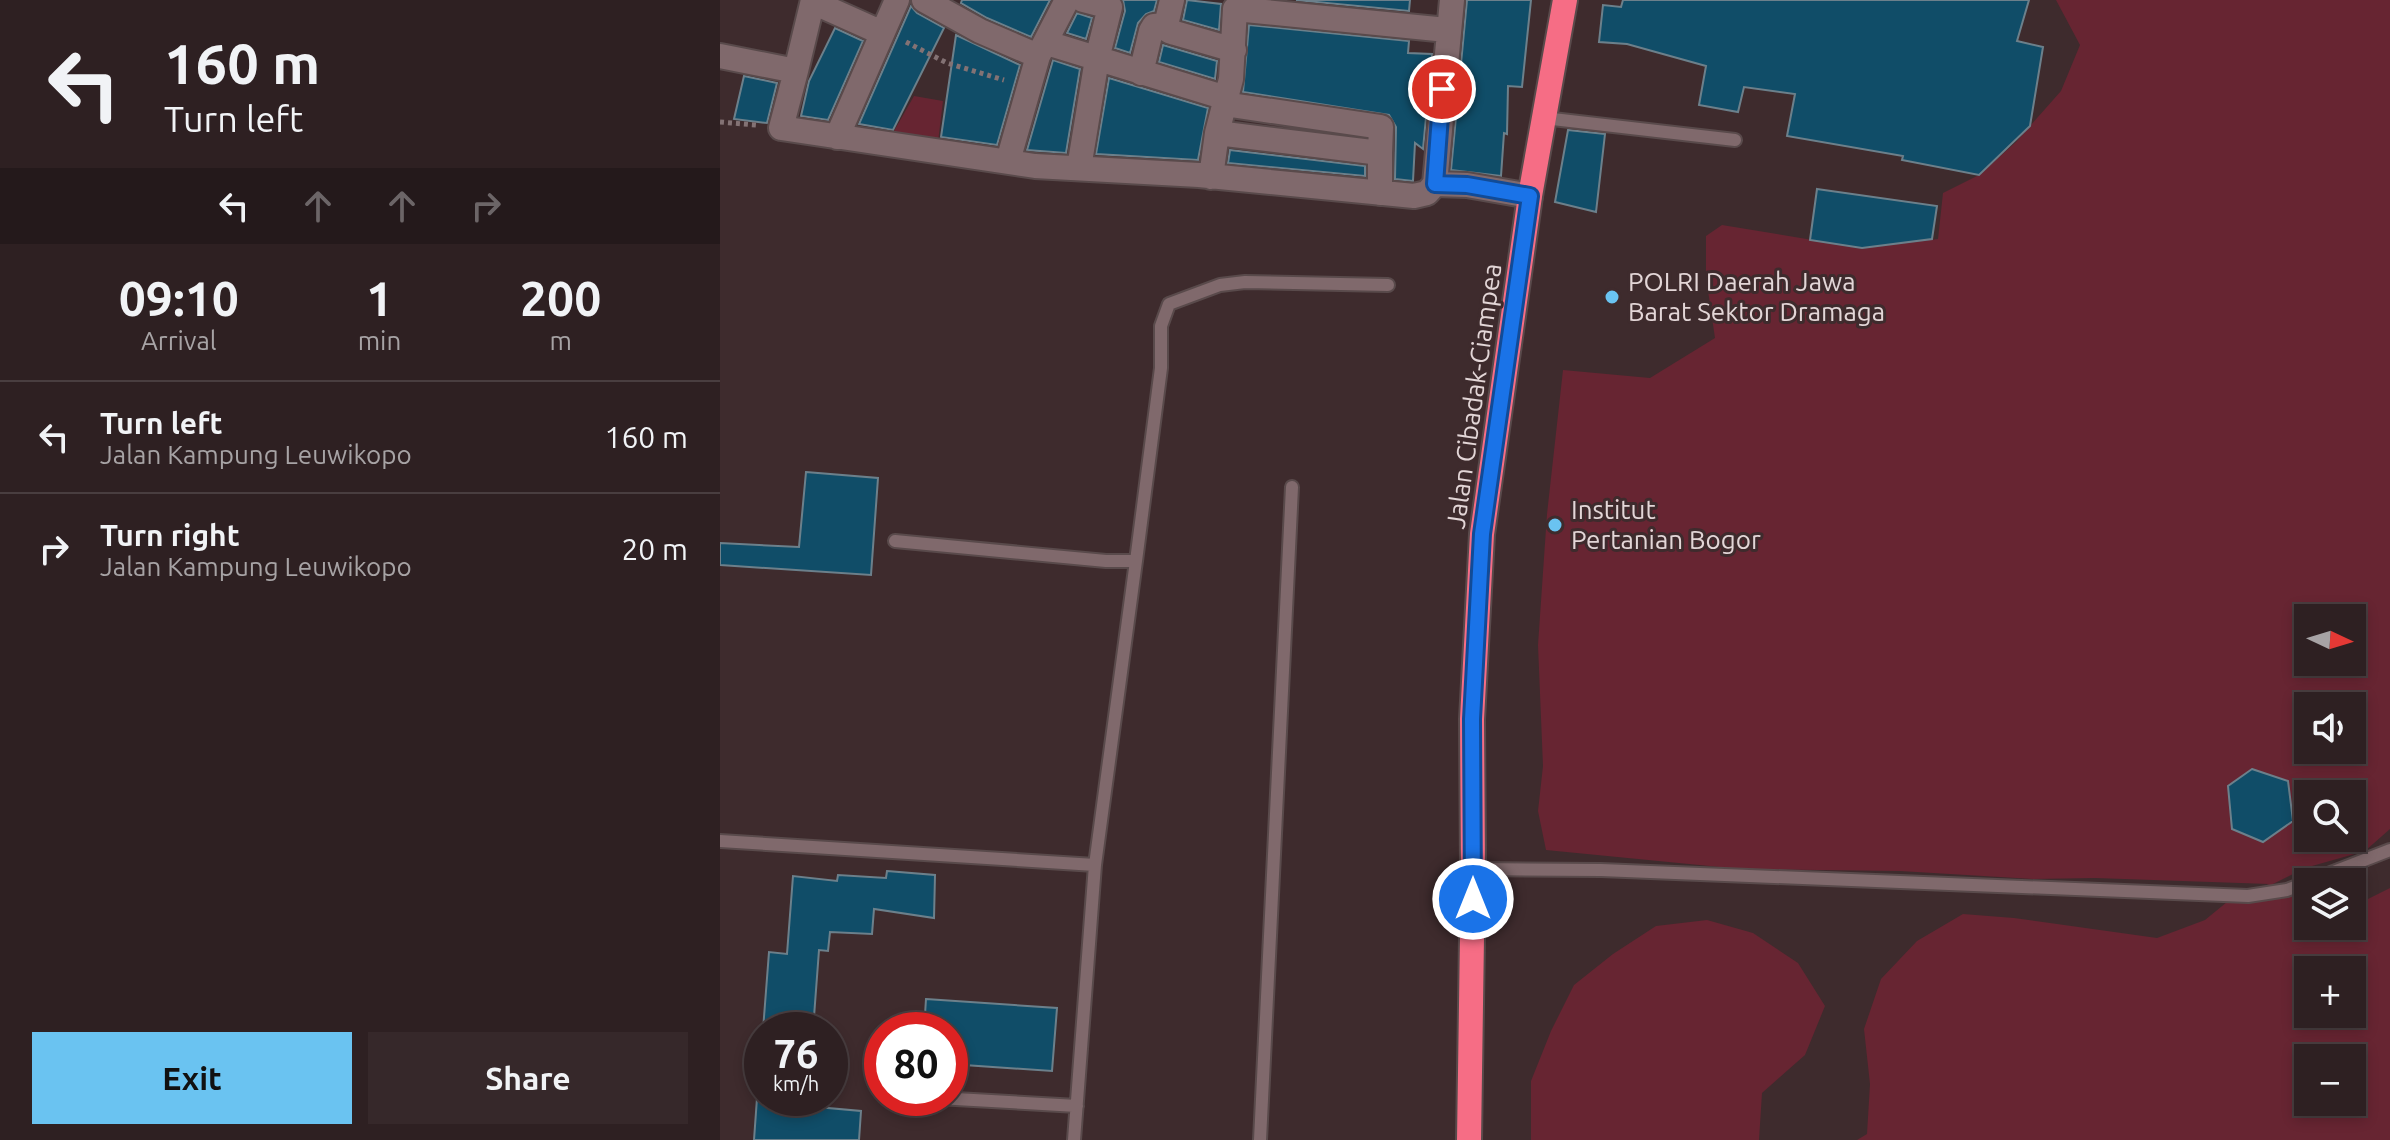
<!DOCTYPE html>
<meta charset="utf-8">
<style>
body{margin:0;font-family:Ubuntu,sans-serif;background:#36282a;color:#f1f3f6;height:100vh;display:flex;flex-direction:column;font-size:30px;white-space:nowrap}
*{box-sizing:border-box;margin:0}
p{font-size:26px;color:#a7a3a5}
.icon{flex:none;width:44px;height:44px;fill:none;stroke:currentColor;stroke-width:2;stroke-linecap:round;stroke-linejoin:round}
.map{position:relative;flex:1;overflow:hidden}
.side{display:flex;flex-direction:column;background:#2e2022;width:720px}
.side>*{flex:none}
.hud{background:#2e2022;color:#f1f3f6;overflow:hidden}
.needle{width:52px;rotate:94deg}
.controls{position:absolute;left:1574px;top:604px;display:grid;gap:16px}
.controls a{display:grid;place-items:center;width:72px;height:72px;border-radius:0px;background:#2e2022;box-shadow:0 4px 12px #0003,0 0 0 2px #493e40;font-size:40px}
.speed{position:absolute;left:24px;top:1012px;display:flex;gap:16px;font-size:40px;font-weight:700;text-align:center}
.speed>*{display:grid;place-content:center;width:104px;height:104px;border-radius:50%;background:#2e2022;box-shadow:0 4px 12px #0003,0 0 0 2px #493e40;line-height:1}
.speed small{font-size:20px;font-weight:400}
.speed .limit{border:12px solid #d22;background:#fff;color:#111}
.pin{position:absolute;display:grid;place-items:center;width:68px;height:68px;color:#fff;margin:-34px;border:4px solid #fff;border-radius:50%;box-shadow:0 2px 8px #0007}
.me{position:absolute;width:88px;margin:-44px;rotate:0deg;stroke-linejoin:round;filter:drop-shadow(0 0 6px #0008)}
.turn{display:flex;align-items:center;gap:28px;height:168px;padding:0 32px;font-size:36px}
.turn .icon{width:104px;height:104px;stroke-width:2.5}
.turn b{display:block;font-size:56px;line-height:68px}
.lanes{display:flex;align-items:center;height:76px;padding:0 32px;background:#0003;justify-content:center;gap:40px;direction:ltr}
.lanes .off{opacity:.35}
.eta{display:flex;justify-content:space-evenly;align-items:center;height:136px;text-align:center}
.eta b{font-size:48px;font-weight:600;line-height:56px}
.cta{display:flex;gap:16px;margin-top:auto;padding:16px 32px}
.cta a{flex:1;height:92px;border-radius:0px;background:#6ac3f1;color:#111;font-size:32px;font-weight:600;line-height:92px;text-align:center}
.cta a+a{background:#36282a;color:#f1f3f6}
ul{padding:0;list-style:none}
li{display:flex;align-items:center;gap:24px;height:112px;padding:0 32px;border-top:2px solid #493e40}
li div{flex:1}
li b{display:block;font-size:30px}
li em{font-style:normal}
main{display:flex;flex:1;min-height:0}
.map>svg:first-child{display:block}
.green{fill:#672532;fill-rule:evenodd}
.building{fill:#104d68;stroke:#6c808b;stroke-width:2}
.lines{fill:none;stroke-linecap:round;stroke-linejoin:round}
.lane-casing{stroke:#594a4b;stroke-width:16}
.street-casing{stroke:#594a4b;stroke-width:28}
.highway-casing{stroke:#594a4b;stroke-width:28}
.path{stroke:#837274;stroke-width:5;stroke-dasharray:4 4;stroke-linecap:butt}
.lane{stroke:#80696c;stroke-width:12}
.street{stroke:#80696c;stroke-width:24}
.highway{stroke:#f66d85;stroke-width:24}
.route-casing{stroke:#114b97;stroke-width:20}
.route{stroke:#1a73e8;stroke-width:14}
.poi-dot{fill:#6ac3f1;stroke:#3e2b2d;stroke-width:3}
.labels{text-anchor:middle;stroke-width:6;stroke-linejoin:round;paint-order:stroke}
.poi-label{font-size:26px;fill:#e3d6d7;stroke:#3e2b2d;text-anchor:start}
.street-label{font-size:26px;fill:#e3d6d7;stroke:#3e2b2d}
</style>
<main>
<section class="side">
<div class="hud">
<div class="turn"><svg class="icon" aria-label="left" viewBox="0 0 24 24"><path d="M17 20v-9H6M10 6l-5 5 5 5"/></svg><div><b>160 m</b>Turn left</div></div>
<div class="lanes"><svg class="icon" aria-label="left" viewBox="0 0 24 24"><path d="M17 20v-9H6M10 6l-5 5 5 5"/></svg><svg class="icon off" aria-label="ahead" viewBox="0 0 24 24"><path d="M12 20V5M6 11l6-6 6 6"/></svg><svg class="icon off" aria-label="ahead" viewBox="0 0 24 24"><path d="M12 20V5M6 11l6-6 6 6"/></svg><svg class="icon off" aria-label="right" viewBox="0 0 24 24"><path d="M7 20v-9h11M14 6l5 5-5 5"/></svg></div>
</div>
<div class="eta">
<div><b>09:10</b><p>Arrival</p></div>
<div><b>1</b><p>min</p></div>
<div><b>200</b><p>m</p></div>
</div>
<ul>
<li><svg class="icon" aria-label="left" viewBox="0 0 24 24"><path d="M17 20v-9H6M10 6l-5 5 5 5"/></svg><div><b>Turn left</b><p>Jalan Kampung Leuwikopo</p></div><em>160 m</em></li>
<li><svg class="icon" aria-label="right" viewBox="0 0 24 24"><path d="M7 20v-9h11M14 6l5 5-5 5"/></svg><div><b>Turn right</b><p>Jalan Kampung Leuwikopo</p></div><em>20 m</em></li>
</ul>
<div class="cta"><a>Exit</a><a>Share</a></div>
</section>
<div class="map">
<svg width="1670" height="1140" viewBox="0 0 1670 1140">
<rect width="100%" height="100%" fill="#3e2b2d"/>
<!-- green -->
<path class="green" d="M1336,0h334v829l-25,22 -60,17 -32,16 35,1v41h44v-24l4,3 34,-17v252h-533l10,-6 3,-50 -6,-55 17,-50 36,-38 46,-27 51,4 143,20 48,-18 22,-18 42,-18 -174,-6 -62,1 -133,-8 -160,-2 -194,-19 -8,-39 5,-45 -5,-121 9,-131 16,-144 87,8 65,-40 -9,-61v-41l16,-11 139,23 77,-9 5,-46 36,-18 37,-33 45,-51 19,-46zM1588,618h44v44h-44zM1588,706h44v44h-44zM1588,794h44v44h-44zM1588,970h44v44h-44zM1588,1058h44v44h-44z
M194,96l29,5 -5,41 -48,-4z
M987,920l46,13 45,30 27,43 -20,49 -43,38 -3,47h-228v-59l20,-50 23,-46 39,-31 43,-28z"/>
<!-- building -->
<path class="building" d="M242,0h88l-19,37 -44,-19 -26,-15z
M403,0h34l-3,11 -8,3 -8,9 -8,30 -15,-5 10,-37z
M467,0l34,4 -2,26 -36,-10z
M576,0h114l-1,11z
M747,0h64l-9,87 -14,-1 -1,48 -3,-1 -3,43 -50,-6z
M903,0h406l-12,41 26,6 -13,79 -51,49 -77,-15 1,-4 -116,-20 8,-42 -51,-7 -6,25 -39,-7 7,-39 -79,-22 -28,-2 4,-37 18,2z
M191,6l6,7 27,15 -51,102 -34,-6z
M357,13l15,5 -6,21 -19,-6z
M529,25l160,16 -1,12 24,1 -9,95 -8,-6 -2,38 -18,-2 1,-52 -7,-12 -146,-23z
M115,28l28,13 -35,79 -27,-4 8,-35z
M236,35l64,30 -23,80 -56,-8z
M443,45l54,16 -2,18 -56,-17z
M333,60l27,9 -14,84 -39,-3z
M24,76l33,7 -10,40 -33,-4z
M389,78l99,30 -10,52 -102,-6z
M848,130l37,4 -9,78 -41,-10z
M510,150l135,16v10l-137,-13z
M1097,189l120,17 -5,33 -70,9 -52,-8z
M86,472l72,6 -7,97 -151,-10v-22l79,4z
M1532,769l36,12 5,40 -30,21 -31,-13 -4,-43z
M167,871l48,4 -1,43 -60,-9 -2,25 -42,-2 -2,19 -9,-1 -6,80h-50l6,-78 18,2 6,-78 44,5 1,-6 48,3z
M206,999l131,9 -5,63 -102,-7v-34h-26z
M37,1098h50l-1,8 55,5 -2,29h-105z"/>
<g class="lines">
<defs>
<path id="lane" d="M824,118l191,22
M175,541l211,20h30l-41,304 -21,275
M416,561l25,-193v-42l8,-22 51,-19 25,-3 143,3
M0,841l375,24
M753,869l128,1 647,26 39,-6 103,-40
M218,1098l139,8
M540,1140l32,-653"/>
<path id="street" d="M204,0l56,31 58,25
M732,0l-17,184 32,1 63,11
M93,2l58,26
M446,25l3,6 6,2 59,17
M327,43l179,55 -9,35 -6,44
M0,56l76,15 -15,57 254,38 164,9 215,21 13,-3 8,-9
M76,71l17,-71
M421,73l10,-42 3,-5 12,-1 6,-25
M506,98l5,-19 4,-70 212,21
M504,104l157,23 -1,26
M497,133l163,20v40
M117,137l60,-137
M288,161l30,-105 29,-56
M359,168l18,-109 13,-52 -27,-7"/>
<path id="highway" d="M749,1140l4,-271 -1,-150 10,-185 48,-338 35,-196"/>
</defs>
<!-- lane casing -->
<use href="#lane" class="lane-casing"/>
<!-- street casing -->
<use href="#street" class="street-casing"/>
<!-- highway casing -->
<use href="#highway" class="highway-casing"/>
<!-- path -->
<path class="path" d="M186,42l41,21 57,17
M0,122l36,3"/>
<!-- lane -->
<use href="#lane" class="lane"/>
<!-- street -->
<use href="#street" class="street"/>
<!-- highway -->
<use href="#highway" class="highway"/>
</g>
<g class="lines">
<defs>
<path id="route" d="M722,89l-7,95 32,1 63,11 -48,338 -10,185 1,180"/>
</defs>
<!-- route casing -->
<use href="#route" class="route-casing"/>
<!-- route -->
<use href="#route" class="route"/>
</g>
<!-- markers -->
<g class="poi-dot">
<circle cx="892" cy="297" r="8"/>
<circle cx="835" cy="525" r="8"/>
</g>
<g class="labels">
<!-- poi labels -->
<g class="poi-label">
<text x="908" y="291">POLRI Daerah Jawa<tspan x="908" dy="30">Barat Sektor Dramaga</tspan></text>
<text x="851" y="519">Institut<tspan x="851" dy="30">Pertanian Bogor</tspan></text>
</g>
<!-- street labels -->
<g class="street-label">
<text transform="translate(754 396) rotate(-82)" y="9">Jalan Cibadak-Ciampea</text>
</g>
</g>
</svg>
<div class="controls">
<a><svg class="needle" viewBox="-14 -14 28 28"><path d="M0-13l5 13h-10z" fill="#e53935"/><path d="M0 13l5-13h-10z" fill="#a7a3a5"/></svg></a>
<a><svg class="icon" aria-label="sound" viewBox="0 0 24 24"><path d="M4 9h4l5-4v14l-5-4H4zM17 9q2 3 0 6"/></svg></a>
<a><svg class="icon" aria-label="search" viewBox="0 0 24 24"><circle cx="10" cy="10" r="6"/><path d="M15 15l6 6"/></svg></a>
<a><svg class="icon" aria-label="layers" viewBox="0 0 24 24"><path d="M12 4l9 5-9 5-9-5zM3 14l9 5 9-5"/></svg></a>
<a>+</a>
<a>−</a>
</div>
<div class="speed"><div>76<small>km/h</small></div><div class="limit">80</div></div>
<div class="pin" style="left:722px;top:89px;background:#d93025"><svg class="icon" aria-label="arrive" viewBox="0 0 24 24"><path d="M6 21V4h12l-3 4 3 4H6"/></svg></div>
<svg class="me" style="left:753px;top:899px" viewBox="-20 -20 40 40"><circle r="17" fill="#1a73e8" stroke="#fff" stroke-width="3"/><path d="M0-11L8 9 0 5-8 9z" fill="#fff"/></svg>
</div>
</main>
